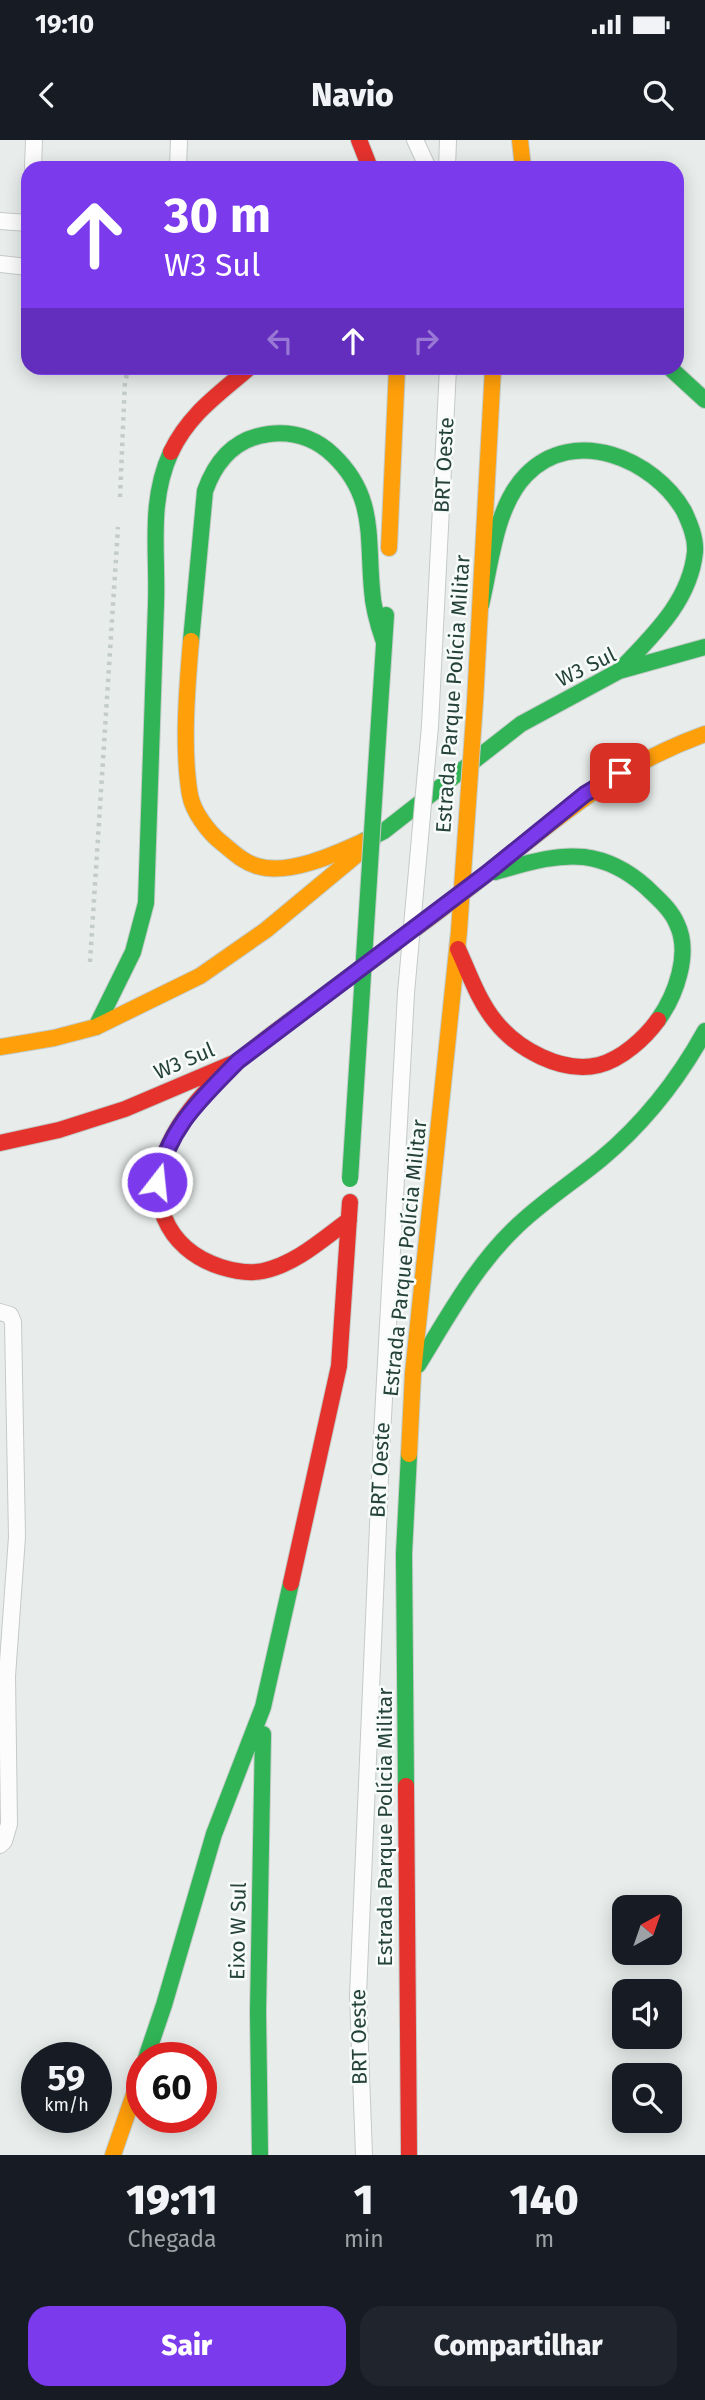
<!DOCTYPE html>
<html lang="pt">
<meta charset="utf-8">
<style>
body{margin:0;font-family:"Fira Sans",sans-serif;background:#20242c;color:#f1f3f6;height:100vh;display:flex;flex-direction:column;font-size:26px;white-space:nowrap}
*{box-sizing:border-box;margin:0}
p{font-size:23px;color:#9ea1a6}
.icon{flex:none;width:38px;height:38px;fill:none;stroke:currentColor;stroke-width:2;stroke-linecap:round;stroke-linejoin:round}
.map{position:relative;height:2015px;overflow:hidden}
.details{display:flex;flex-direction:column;background:#171b24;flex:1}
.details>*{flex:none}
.top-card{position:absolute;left:21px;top:21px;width:663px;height:214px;border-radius:21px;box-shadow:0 4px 18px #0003;background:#7c3aed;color:#fff;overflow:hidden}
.needle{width:46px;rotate:40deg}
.tools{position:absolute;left:612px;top:1755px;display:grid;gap:14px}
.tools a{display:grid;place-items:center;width:70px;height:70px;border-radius:14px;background:#171b24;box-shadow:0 4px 18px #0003;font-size:35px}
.speed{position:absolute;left:21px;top:1902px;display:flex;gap:14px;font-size:35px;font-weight:700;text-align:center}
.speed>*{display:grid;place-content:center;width:91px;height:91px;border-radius:50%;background:#171b24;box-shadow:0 4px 18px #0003;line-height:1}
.speed small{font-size:18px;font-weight:400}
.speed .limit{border:10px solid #d22;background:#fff;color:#111}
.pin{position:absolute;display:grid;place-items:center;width:60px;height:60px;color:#fff;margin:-30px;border-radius:14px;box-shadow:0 4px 10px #0006}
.me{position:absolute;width:77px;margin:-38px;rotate:16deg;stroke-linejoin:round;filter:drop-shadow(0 0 5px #0008)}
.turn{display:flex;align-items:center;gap:24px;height:147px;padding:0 28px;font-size:32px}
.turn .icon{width:91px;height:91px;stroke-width:2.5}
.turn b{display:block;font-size:49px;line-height:60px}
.lanes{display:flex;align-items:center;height:66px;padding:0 28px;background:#0003;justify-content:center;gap:35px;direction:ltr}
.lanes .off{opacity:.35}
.eta{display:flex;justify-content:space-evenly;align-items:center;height:119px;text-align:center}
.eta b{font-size:42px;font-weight:800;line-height:49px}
.button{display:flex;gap:14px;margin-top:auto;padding:14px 28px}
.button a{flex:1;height:80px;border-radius:21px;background:#7c3aed;color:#fff;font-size:28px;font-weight:800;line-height:80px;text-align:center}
.button a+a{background:#20242c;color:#f1f3f6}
.status{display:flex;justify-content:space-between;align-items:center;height:49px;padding:0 35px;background:#171b24;direction:ltr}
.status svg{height:19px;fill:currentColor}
header{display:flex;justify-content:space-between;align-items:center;height:91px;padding:0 28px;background:#171b24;font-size:32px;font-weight:800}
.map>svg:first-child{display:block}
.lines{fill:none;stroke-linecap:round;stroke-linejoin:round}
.lane-casing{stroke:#c5cac8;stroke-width:18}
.fast-casing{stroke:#c3cbc8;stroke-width:18}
.slow-casing{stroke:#c3cbc8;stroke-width:18}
.jam-casing{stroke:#c3cbc8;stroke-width:18}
.path{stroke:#c3ccca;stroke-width:4.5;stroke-dasharray:3.5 5;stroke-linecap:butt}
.lane{stroke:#fcfcfc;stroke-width:16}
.fast{stroke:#30b455;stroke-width:16}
.slow{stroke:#ff9f0a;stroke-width:16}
.jam{stroke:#e5322d;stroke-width:16}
.lane-bridge-casing{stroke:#c5cac8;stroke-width:18;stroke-linecap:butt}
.fast-bridge-casing{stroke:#c3ccc9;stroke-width:18;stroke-linecap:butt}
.slow-bridge-casing{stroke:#c3ccc9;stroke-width:18;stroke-linecap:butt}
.lane-bridge{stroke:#fcfcfc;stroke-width:16}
.fast-bridge{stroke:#30b455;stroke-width:16}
.slow-bridge{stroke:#ff9f0a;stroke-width:16}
.route-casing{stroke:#51269a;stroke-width:18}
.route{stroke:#7c3aed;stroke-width:12}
.labels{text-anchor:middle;stroke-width:5;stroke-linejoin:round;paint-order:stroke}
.street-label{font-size:21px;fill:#24423a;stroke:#f7fbf9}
</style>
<div class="status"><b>19:10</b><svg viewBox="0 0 49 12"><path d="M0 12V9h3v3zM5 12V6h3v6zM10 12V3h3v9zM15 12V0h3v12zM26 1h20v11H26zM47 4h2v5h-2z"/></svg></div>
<header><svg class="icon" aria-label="back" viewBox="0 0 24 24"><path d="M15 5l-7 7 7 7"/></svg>Navio<svg class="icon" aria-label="search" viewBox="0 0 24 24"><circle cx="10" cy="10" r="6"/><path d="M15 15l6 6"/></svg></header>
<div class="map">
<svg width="705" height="2015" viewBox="0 0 705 2015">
<rect width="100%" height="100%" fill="#e8edeb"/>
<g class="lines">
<defs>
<path id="lane" d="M415,0l13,28
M33,28l1,-28
M178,28l1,-28
M447,28l1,-28
M0,81l28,2
M0,124l28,3
M430,586l18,-358
M0,1172l10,3 3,7 4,215 -10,139 2,148 -5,17 -4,4
M364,2015l-6,-160 23,-541 25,-461"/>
<path id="fast" d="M670,228l35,32
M481,465c10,-41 14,-98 45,-130 48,-50 128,-16 158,36 6,13 12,27 11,41 -5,50 -44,85 -76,119
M191,501l14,-150c11,-31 31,-53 64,-57 25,-3 46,4 64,21 43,41 34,81 39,135 1,18 6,35 12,52
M379,582l7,-107
M364,701l20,-10 137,-107 98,-53 86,-24
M495,732c29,-8 58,-18 89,-15 24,3 44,14 62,30 11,11 25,22 31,37 14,29 -1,71 -19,96
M96,887l37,-75 13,-49c3,-100 7,-199 10,-299 2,-52 -8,-102 15,-152
M418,1225c29,-47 56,-97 95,-135 27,-27 59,-47 88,-71 43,-36 77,-79 104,-128
M406,1646l-2,-232 5,-100
M146,1918l18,-53 50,-171 49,-127 28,-124
M260,2015l-2,-143 5,-278"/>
<path id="slow" d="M520,0l3,28
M389,408l8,-180
M191,501c-4,46 -9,109 -1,154 3,17 19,38 32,48 11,9 21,19 35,23 31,10 79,-12 107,-25
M475,562l18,-334
M333,849c50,-37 101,-73 150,-112 75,-59 130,-110 222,-143
M0,907l54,-9 42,-11 104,-51 66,-46 106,-88
M409,1314l4,-81 46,-442
M113,2015l29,-84"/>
<path id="jam" d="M359,0l11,28
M171,312c18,-38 47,-57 78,-84
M458,809c11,24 20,51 37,72 22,28 67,53 104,44 23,-6 46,-27 59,-45
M333,849c-56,43 -134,90 -164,155 -25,52 -4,105 52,123 13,4 28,7 42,4 33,-7 60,-32 86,-51
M0,1003l59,-13 66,-21 113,-48
M291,1443l48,-217 11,-164
M406,1646l3,369"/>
</defs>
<!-- lane casing -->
<use href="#lane" class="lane-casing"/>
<!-- fast casing -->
<use href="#fast" class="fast-casing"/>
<!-- slow casing -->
<use href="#slow" class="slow-casing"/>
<!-- jam casing -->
<use href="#jam" class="jam-casing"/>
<!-- path -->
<path class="path" d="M120,357l5,-116 4,-13
M90,822l28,-435"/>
<!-- lane -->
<use href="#lane" class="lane"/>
<!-- fast -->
<use href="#fast" class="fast"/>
<!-- slow -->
<use href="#slow" class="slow"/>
<!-- jam -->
<use href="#jam" class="jam"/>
<defs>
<path id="lane-bridge" d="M406,853l24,-267"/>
<path id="fast-bridge" d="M350,1039l29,-457"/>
<path id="slow-bridge" d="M459,791l16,-229"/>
</defs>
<!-- lane-bridge casing -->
<use href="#lane-bridge" class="lane-bridge-casing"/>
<!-- fast-bridge casing -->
<use href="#fast-bridge" class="fast-bridge-casing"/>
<!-- slow-bridge casing -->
<use href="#slow-bridge" class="slow-bridge-casing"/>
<!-- lane-bridge -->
<use href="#lane-bridge" class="lane-bridge"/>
<!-- fast-bridge -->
<use href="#fast-bridge" class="fast-bridge"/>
<!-- slow-bridge -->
<use href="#slow-bridge" class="slow-bridge"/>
</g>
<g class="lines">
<defs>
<path id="route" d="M157,1042c12,-55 43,-82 81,-121l248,-187 99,-80 35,-21"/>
</defs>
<!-- route casing -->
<use href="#route" class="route-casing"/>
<!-- route -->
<use href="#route" class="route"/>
</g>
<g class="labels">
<!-- street labels -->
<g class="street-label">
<text transform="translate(444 325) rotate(-87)" y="7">BRT Oeste</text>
<text transform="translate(586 527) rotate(-26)" y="7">W3 Sul</text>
<text transform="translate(453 554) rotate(-86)" y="7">Estrada Parque Polícia Militar</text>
<text transform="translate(184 921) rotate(-23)" y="7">W3 Sul</text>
<text transform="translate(405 1118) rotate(-84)" y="7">Estrada Parque Polícia Militar</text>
<text transform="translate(380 1330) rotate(-87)" y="7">BRT Oeste</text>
<text transform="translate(385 1687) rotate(-90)" y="7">Estrada Parque Polícia Militar</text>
<text transform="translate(238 1791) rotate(-89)" y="7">Eixo W Sul</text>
<text transform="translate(359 1897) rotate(-91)" y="7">BRT Oeste</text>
</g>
</g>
</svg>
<div class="tools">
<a><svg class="needle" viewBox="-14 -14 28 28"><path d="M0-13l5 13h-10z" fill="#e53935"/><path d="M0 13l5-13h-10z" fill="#9ea1a6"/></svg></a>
<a><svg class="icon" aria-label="sound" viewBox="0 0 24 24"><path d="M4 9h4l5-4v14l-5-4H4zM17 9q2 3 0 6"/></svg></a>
<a><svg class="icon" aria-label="search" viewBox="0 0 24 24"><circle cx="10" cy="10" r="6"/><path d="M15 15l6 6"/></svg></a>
</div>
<div class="speed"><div>59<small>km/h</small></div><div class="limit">60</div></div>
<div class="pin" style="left:620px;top:633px;background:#d93025"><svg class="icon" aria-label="arrive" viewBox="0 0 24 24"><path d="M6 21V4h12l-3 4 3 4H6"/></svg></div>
<svg class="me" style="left:157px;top:1042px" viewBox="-20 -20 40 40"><circle r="17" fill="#7c3aed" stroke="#fff" stroke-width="3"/><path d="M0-11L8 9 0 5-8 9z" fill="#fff"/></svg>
<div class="top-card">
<div class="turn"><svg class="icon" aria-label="ahead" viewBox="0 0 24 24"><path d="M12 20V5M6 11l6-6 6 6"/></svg><div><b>30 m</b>W3 Sul</div></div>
<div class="lanes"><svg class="icon off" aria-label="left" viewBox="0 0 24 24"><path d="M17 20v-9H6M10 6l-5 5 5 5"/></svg><svg class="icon" aria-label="ahead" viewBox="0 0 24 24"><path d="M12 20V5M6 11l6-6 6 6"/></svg><svg class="icon off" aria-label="right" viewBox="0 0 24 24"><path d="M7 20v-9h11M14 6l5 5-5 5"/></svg></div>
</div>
</div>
<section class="details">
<div class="eta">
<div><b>19:11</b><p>Chegada</p></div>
<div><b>1</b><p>min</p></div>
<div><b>140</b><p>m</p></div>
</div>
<div class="button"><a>Sair</a><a>Compartilhar</a></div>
</section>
